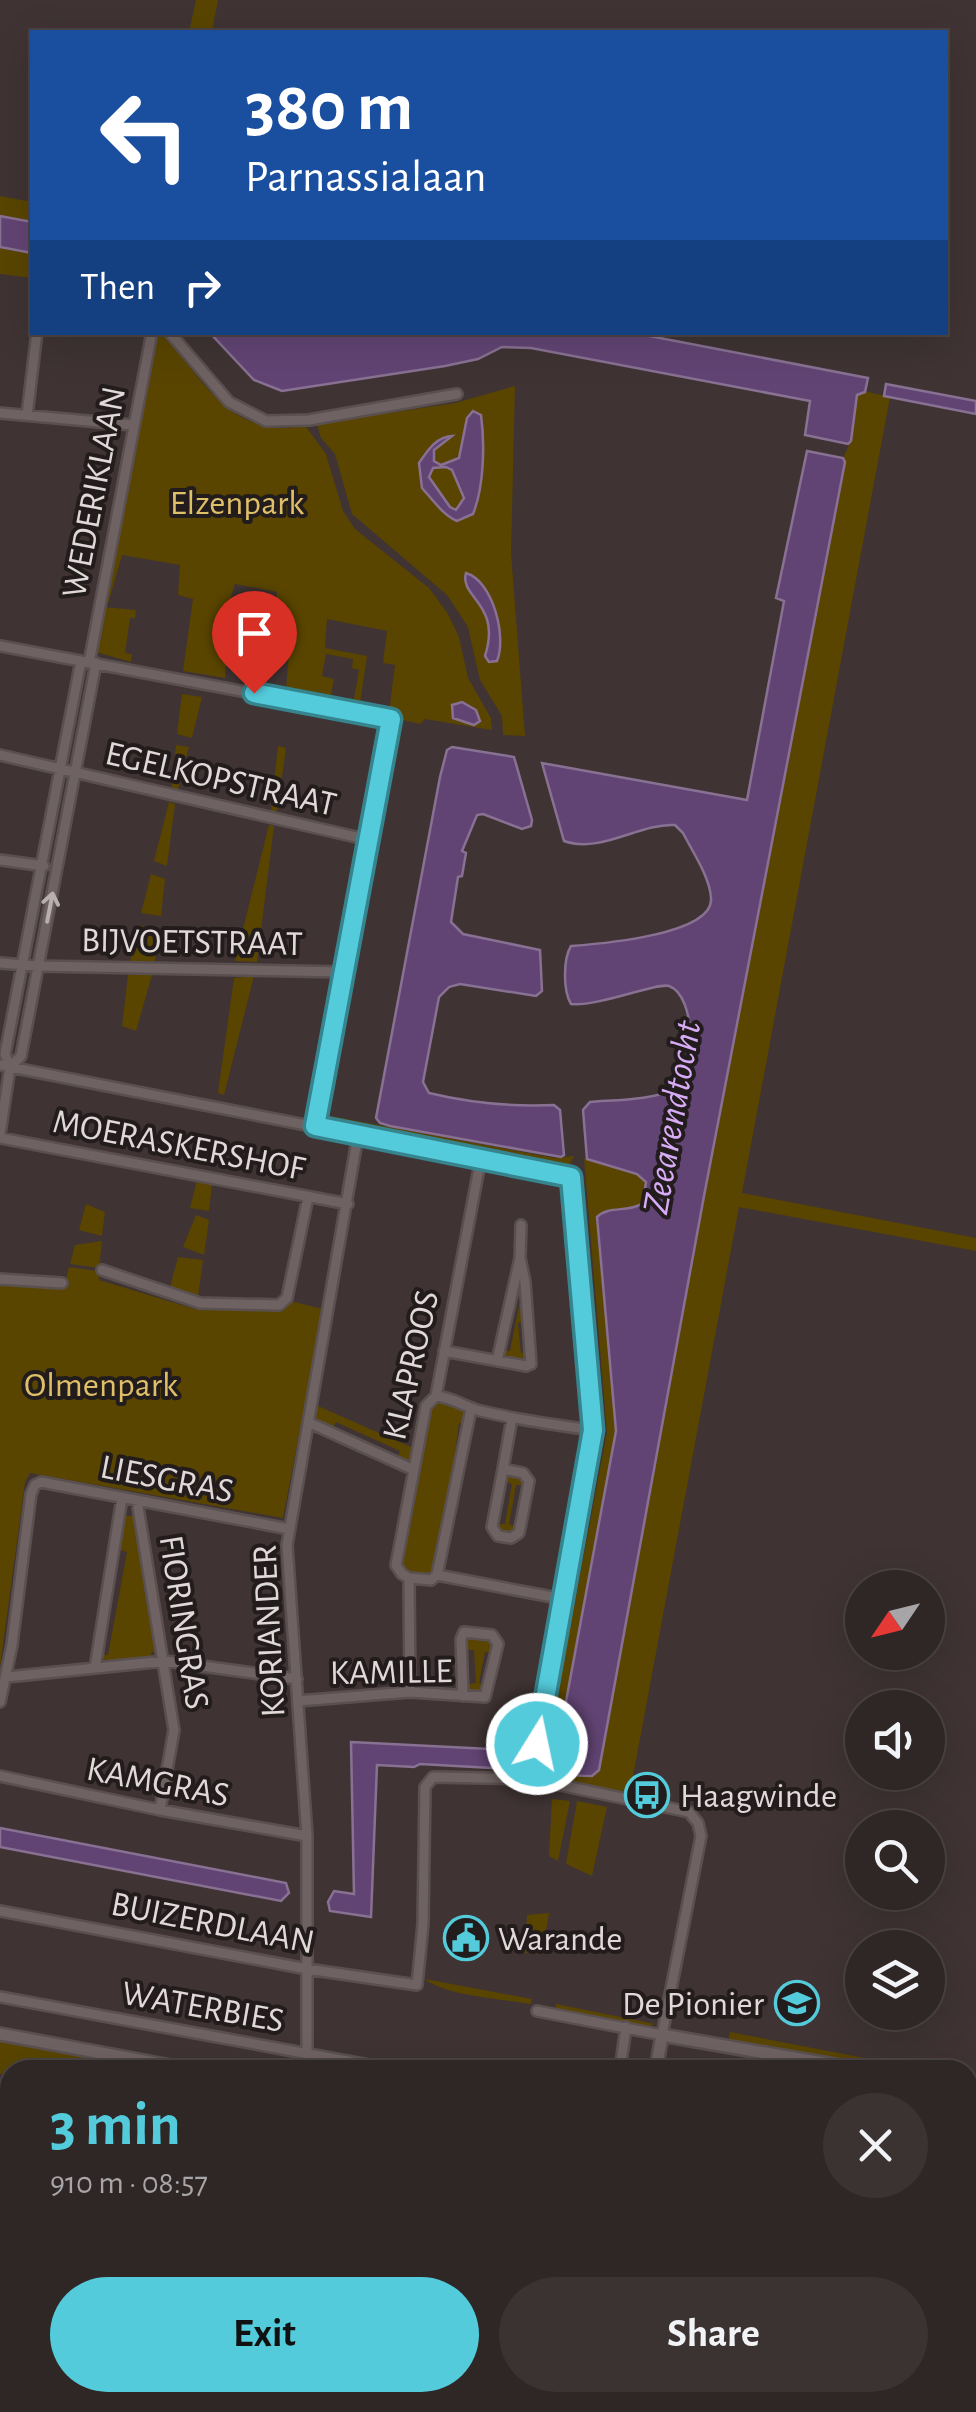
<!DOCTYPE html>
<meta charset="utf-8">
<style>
body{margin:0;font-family:"Alegreya Sans",sans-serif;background:#3b3232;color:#f1f3f6;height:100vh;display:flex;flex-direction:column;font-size:38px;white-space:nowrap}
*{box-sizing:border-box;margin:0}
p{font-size:32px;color:#a7a5a7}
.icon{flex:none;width:55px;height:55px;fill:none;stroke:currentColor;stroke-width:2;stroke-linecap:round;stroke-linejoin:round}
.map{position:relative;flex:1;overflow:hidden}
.details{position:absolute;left:0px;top:2060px;width:978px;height:352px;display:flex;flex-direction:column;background:#2f2626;border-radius:30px 30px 0 0;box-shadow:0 10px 40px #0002,0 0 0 2px #4a4343}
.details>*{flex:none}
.top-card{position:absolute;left:30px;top:30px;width:918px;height:305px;border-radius:0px;box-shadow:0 10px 40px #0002,0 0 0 2px #4a4343;background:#1a4fa0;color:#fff;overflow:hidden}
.needle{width:65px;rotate:235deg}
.buttons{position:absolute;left:845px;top:1570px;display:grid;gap:20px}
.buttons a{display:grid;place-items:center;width:100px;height:100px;border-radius:50%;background:#2f2626;box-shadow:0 10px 40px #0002,0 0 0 2px #4a4343;font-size:50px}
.pin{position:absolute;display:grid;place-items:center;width:85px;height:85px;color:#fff;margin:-102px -42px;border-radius:50% 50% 50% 0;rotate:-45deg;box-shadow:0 0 10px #0007}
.pin .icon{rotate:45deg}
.me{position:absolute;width:110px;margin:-55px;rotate:10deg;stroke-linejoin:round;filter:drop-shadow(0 0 8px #0008)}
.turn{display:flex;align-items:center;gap:35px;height:210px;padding:0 50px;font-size:45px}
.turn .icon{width:130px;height:130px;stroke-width:2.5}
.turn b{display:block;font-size:70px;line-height:85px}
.then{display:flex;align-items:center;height:95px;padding:0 50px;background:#0003;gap:20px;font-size:38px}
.round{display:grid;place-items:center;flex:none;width:105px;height:105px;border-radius:52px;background:#3b3232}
.overview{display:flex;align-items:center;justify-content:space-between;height:170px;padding:0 50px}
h1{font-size:60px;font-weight:700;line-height:75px;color:#53cbdb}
.button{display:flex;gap:20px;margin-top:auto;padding:20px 50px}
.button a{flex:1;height:115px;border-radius:60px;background:#53cbdb;color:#111;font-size:40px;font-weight:700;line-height:115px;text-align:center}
.button a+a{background:#3b3232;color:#f1f3f6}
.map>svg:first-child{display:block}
.green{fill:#594500;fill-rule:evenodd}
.water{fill:#624474;stroke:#887192;stroke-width:2.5;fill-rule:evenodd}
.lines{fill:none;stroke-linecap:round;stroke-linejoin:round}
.minor-casing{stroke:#5a504f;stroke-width:14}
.tertiary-casing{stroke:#5a504f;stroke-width:16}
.minor{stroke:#6f6262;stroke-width:9}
.tertiary{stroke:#6f6262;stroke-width:11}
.oneway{stroke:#b9afaf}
.route-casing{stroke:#36848e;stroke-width:25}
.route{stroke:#53cbdb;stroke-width:18}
.labels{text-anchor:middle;stroke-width:8;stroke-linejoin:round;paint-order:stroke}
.street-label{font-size:35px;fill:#e1d9d9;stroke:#221c1c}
.park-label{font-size:35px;fill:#dfbf67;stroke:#221c1c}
.poi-label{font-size:35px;fill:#e1d9d9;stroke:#221c1c;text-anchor:start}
.water-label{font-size:38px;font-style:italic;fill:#d8abf6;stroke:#221c1c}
</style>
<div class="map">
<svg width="976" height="2412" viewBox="0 0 976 2412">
<rect width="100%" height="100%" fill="#3f3333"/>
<!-- green -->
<path class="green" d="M196,0h22l-6,32h-23z
M0,196l32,6v20l-32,-6z
M0,247l32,6v25l-32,-4z
M163,333c21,24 41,57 67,77 18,14 54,24 74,14l22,30 17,57 12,18 74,59 19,26 11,23 9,41 23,40 1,12 -67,-11 -5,5 -21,-5 -1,-6 -9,-1 6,-47 -12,-2 4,-32 -60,-12 -2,29 42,8 -7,48 -12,-1v-5l6,1 5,-29 -7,-2 1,-9 -27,-5 -4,22 12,3 -3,16 6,2 -1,3 -50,-10 5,-62 -17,-2 3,-34 -42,-8 -17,52 19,2 -1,5h-8l-3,35 -42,-7 10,-72 -15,-4 2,-30 -58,-10 -14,49 -4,-2 53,-268z
M515,386l-4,167 14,183 -22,-1 -1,-19 -22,-36 -12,-53 -21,-32 -95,-81 -17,-60 -14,-16 -4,-14 138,-21zM482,426v57l-31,36 -19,-20 -13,-36 29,-27 3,1 -18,13v7l7,8 12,-2zM484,585l11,29 -6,48c3,-28 4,-50 -19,-69z
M864,391l26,6 -148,796 234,45v13l-237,-44 -108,580 -2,6 -71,-13 -9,-2 -2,-27 60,-319 -23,-274 53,16 9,8 -3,21 -8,5 -32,3 -6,16 19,204 -61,331h-4l9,10 32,4 7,-6 105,-574 141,-734 -2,-4 8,-17 6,-46z
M446,467l6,3 12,28 -8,12 -6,-3 -21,-30 4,-9z
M103,607l33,3 -1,8h-5l-5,35 7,1 -1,8 -35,-10z
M182,694l20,3 -10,41 -15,-4z
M176,745l13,2 -11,43 -7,-1z
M278,746l8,2 -9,63h-6z
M169,802l6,2 -8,62 -13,-5z
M269,825l5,1 -17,136 -22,-1z
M151,874l14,5 -4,37 -20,-3z
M139,925l20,4 -4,32h-25z
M128,975h24l-16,56 -14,-5z
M254,976l-30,119 -6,-2 16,-115z
M330,1116l225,42 19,-2 -7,14 -239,-46z
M197,1180l15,4 -3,27 -19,-3z
M86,1204l19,8 -3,24 -23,-6z
M196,1215l13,5 -5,35 -21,-8z
M102,1241l-3,27 -29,-4 5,-19z
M178,1257l25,3 -5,37 -28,-10z
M69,1267l29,4 1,9 99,30 81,-1 7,-2 4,-6 33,8 -40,209 -253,-45 -5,9 -25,185v-384l64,5z
M520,1280l5,42 -7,1 3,30h7v4l-7,4 -15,-3 -3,-8 7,1 11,-55 -7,-2 2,-12z
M438,1401l20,4 6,9 -2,9h-3l-10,72 -14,55 3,1 -3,20 -9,6 -18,-4 -8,-10 7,-36h3l6,-31 -3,-1 16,-88z
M318,1406l95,42 -3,12 -13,-1 3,-8 -64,-29 -4,7 -17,-12z
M509,1476l12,2 3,7h-8l-7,39 7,3 -8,6 -11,-6v-3h8l7,-40 -7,-3z
M126,1516h9l10,80h5l8,55 -6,1 -2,5 -43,5 -8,-8 9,1 19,-103 -7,-2z
M472,1635l16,2 6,8 -2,7h-7l-6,31 7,3 -2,7h-15l-1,-9 8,-1 -2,-33h-8l-1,-8z
M552,1799l18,2 -12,60 -9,-5z
M577,1801l30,6 -15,69 -26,-12z
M549,1913l-7,41 -17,-1 2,-38z
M425,1979l107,20 -1,5c-27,-5 -86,-8 -106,-25z
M556,2004l99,20 -7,3 -93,-18z
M730,2032l197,38h-53l-146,-28z
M0,2040l163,30h-153v5l-10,-1z
M968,2123l8,1v288h-596l10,-10h578z"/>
<!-- water -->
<path class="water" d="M0,216l32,6v31l-32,-6z
M210,333h424l234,45 -3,14 -8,3 -6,46 -3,3 -43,-9 5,-34 -279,-53 -29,-1 -24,12 -33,7 -163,25 -28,-11z
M886,384l90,17v13l-92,-18z
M473,411l8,4c4,29 3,72 -8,99l-16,7c-14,-6 -25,-22 -35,-33l-3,-25c9,-13 17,-26 33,-27l-18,14v11l7,4 18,-7 8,-40zM446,467l6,3 12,28 -8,12 -6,-3 -21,-30 4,-9z
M807,451l36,7 2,4 -141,734 -105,574 -7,6c-22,0 -28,-1 -41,-14l4,-1 61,-330 -19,-214c12,-12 32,-4 46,-14l3,-21 -9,-8 -50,-15 -4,-49 7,-8c21,-2 66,-2 84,-13 22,-14 23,-93 -5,-103 -12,-4 -71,21 -98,18 -8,-13 -8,-45 0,-58 27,-2 143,-11 140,-48 -1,-21 -19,-47 -28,-65l-8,-8c-36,-2 -74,29 -111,16l-22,-78 205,37 37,-199 -8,-3z
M466,573c27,8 41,64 31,88l-8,1 -4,-6c17,-53 -26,-58 -19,-83z
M462,702l14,8 4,11 -6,4 -21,-7 -1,-13z
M452,747l62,10 18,63 -1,6 -9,3 -39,-15 -6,1 -15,36 4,2 -4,23 -4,1 -7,45 12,12 77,16 2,41 -6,5 -76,-12 -11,3 -10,10 -16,85 6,11c42,10 83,14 125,12l6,5 4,45 -3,2 -171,-31 -10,-3 -4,-5 64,-341 7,-27z
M351,1742l160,8 8,11 -7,8 -92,-5 -6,3 -37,-2 -6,152 -41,-6 -2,-9 6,-11 20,3z
M0,1828l286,55 3,10 -8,8 -281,-54z"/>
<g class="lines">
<defs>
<path id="minor" d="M169,332l60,70 37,19 43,-1 148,-26
M0,413l132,12
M27,415l10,-83
M0,646l391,73 -76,407
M89,663l63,-331
M0,755l369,85
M0,860l44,6
M0,963l39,3 305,6
M0,1065l571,112 22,253 -62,349
M10,1067l11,-11 75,-393
M0,1134l10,-67 -5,-13 76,-393
M0,1138l348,66
M520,1258l1,-33
M102,1270l98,33 79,2 8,-7 21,-101
M0,1279l62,4
M444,1351l82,15 5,-2 -6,-82 -5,-24 -23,103
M436,1396c19,2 28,11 45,15 37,9 74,14 112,19
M310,1423l104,47
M503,1469l-11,58 6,9 13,2 8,-5 10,-52 -6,-8 -20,-4 9,-51
M137,1501l37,229 -14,80
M437,1575l126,24
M409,1578l22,2 6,-5 34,-166
M95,1668l27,-170
M7,1677l158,-16 132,18
M410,1692l-1,-114 -7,-4 -6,-9 30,-159 10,-10 45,-238
M298,1701l112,-9 75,5 13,-53 -6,-9 -28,-3 -3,7 2,57
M0,1702l12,-57 19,-151 4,-9 6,-3 248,47
M0,1776l160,34 147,26
M0,1911l307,58 110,16 6,-61 2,-137 8,-10 98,2 158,33 9,11 3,13 -39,199 -125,-24
M0,1997l396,73
M307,2070v-234l-20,-291 71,-410
M620,2070l6,-43"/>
<path id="tertiary" d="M0,2034l192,36
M656,2070l6,-35 201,35
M968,2089l8,1"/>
</defs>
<!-- minor casing -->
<use href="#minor" class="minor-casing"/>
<!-- tertiary casing -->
<use href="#tertiary" class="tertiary-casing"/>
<!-- minor -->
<use href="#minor" class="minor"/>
<!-- tertiary -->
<use href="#tertiary" class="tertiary"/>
</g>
<!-- one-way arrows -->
<defs><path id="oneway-shaft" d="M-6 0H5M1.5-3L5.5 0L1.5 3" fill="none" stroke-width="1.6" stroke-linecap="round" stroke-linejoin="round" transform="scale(2.5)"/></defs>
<use class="oneway" href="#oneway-shaft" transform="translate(50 907) rotate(-79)"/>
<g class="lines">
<defs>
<path id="route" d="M254,693l137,26 -76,407 256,51 22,253 -56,314"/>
</defs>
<!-- route casing -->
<use href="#route" class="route-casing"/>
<!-- route -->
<use href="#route" class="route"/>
</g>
<!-- icons -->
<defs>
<symbol id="bus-ring" viewBox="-11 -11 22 22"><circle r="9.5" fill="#221c1c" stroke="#53cbdb" stroke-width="1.5"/><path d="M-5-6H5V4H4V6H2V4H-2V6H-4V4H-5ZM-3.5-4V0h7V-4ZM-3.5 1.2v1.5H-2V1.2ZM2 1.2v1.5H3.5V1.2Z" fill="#53cbdb"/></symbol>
<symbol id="civic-ring" viewBox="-11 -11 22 22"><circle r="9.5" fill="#221c1c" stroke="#53cbdb" stroke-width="1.5"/><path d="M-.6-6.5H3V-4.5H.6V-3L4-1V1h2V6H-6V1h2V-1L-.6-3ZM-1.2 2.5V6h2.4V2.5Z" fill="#53cbdb"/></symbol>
<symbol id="school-ring" viewBox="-11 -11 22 22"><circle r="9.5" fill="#221c1c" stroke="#53cbdb" stroke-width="1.5"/><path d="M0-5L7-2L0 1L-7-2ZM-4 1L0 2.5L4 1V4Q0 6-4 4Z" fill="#53cbdb"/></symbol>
</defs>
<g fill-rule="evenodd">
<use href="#bus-ring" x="622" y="1770" width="50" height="50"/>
<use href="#civic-ring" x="441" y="1913" width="50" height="50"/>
<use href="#school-ring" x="772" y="1978" width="50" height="50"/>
</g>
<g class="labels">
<!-- street labels -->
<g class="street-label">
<text transform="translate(93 492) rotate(-79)" y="12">WEDERIKLAAN</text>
<text transform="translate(221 778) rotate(13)" y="12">EGELKOPSTRAAT</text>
<text transform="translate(192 941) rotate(1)" y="12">BIJVOETSTRAAT</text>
<text transform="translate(179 1144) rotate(11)" y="12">MOERASKERSHOF</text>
<text transform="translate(410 1365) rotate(-77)" y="12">KLAPROOS</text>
<text transform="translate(167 1478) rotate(11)" y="12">LIESGRAS</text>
<text transform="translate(185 1622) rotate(81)" y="12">FIORINGRAS</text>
<text transform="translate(268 1631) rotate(-93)" y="12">KORIANDER</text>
<text transform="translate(391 1671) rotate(-1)" y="12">KAMILLE</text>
<text transform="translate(158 1781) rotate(11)" y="12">KAMGRAS</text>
<text transform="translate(213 1922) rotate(11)" y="12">BUIZERDLAAN</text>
<text transform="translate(203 2006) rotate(10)" y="12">WATERBIES</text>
</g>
<!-- park labels -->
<g class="park-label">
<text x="237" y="514">Elzenpark</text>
<text x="101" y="1396">Olmenpark</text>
</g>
<!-- poi labels -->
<g class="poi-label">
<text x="680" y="1807">Haagwinde</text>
<text x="498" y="1950">Warande</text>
<text x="764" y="2015" text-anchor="end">De Pionier</text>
</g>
<!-- water labels -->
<g class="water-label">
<text transform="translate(671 1117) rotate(-80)" y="13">Zeearendtocht</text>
</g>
</g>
</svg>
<div class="buttons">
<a><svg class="needle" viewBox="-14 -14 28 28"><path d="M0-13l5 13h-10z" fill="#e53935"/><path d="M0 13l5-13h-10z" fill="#a7a5a7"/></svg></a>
<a><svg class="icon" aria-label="sound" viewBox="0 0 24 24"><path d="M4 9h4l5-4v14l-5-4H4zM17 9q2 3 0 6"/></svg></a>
<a><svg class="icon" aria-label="search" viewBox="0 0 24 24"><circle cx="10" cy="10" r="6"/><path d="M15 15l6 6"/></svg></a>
<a><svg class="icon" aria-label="layers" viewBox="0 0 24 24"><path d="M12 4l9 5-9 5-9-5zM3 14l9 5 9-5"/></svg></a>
</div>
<div class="pin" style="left:254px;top:693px;background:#d93025"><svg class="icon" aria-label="arrive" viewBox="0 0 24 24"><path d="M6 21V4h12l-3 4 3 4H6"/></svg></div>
<svg class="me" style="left:537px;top:1744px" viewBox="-20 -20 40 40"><circle r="17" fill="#53cbdb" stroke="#fff" stroke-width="3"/><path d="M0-11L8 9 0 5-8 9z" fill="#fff"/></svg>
<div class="top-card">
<div class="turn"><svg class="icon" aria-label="left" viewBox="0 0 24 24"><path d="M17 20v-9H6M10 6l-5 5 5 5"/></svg><div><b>380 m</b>Parnassialaan</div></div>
<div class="then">Then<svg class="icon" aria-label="right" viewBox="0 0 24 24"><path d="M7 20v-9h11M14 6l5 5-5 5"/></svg></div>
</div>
<section class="details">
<div class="overview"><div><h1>3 min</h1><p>910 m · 08:57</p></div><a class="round"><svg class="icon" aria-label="close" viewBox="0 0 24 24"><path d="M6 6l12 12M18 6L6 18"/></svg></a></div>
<div class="button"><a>Exit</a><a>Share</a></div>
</section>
</div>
